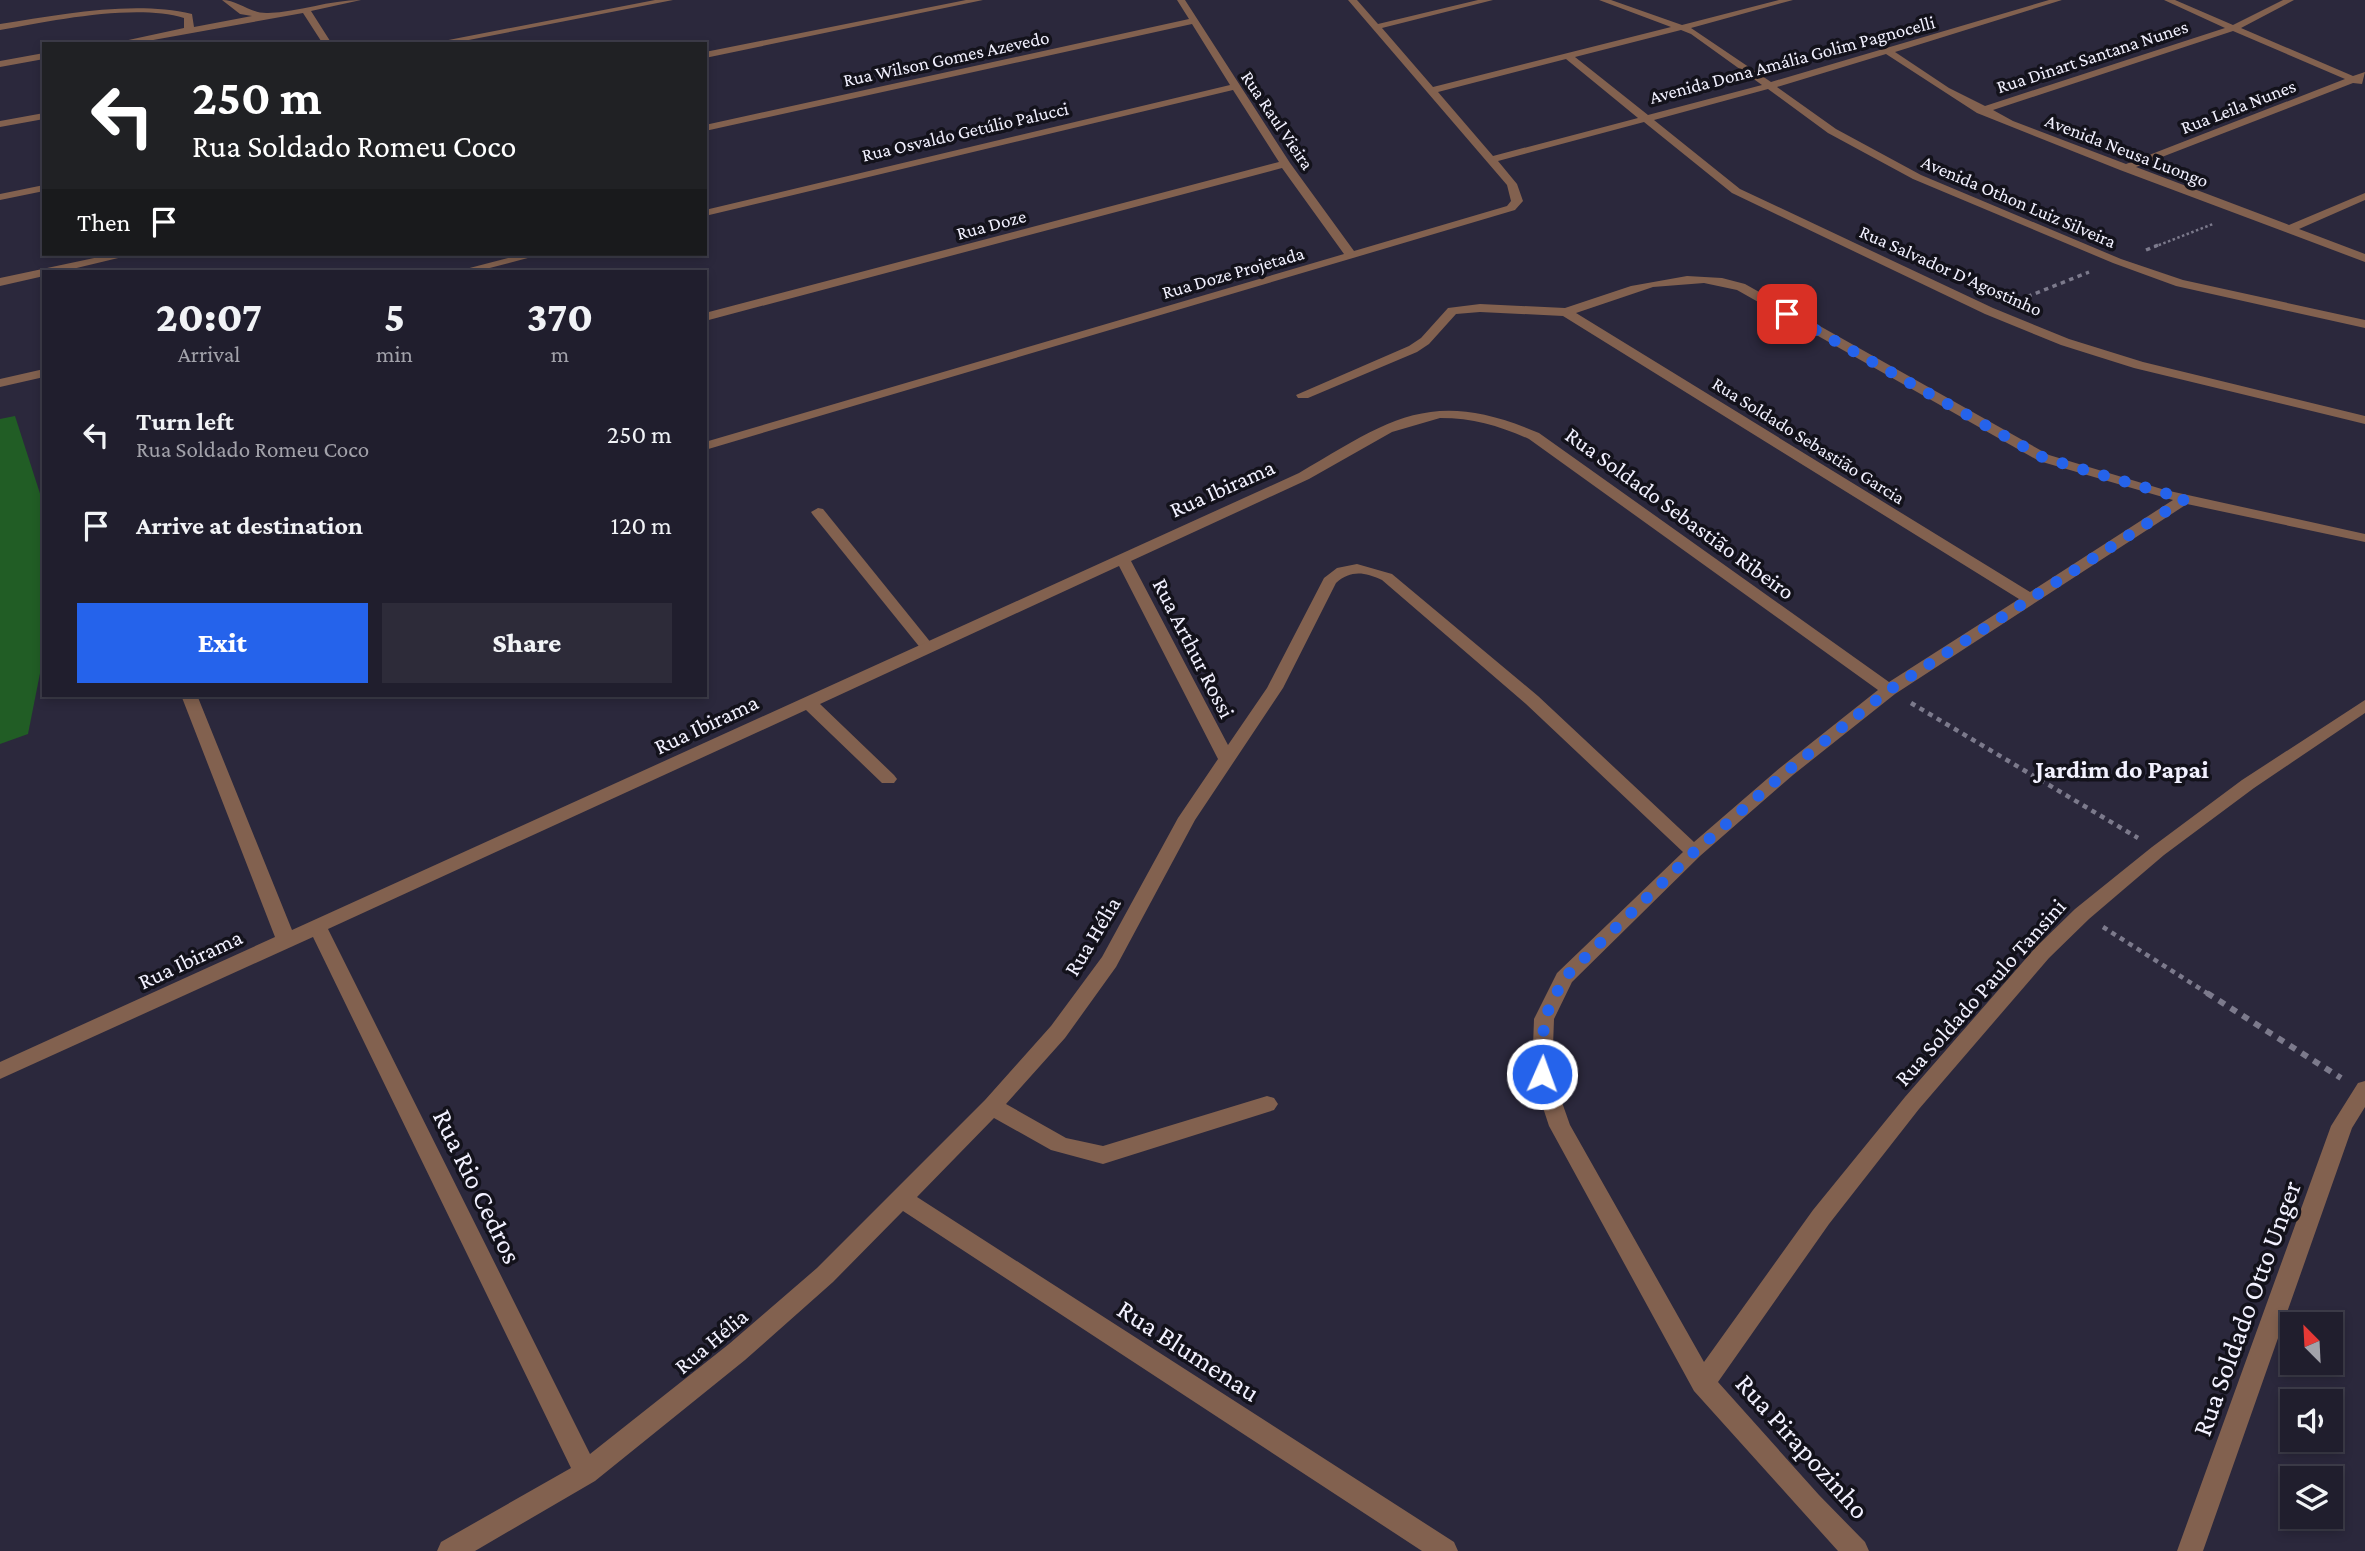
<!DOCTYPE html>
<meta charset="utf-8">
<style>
body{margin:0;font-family:"Crimson Pro",serif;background:#2d2b39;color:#f1f3f6;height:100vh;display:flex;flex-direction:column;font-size:26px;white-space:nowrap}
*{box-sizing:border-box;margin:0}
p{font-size:23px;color:#a2a2aa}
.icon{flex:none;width:38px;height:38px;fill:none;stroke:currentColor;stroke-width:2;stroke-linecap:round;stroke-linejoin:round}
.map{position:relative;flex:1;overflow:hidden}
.details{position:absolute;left:42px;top:270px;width:665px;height:427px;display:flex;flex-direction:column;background:#201e2d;border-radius:0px;box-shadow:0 4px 10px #0003,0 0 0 2px #3d3c49}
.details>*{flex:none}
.banner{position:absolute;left:42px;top:42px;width:665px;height:214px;border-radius:0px;box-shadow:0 4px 10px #0003,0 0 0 2px #3d3c49;background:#202124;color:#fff;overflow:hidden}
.needle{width:46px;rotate:336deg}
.tools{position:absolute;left:2280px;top:1312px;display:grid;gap:14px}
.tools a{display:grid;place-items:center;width:63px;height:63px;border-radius:0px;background:#201e2d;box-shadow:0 4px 10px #0003,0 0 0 2px #3d3c49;font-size:35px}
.pin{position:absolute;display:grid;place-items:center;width:60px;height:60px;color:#fff;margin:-30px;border-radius:14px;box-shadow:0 4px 10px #0006}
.me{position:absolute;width:77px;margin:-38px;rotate:2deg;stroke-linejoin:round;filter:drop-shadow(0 0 5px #0008)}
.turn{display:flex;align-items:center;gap:24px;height:147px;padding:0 35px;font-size:32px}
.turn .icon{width:91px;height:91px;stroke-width:2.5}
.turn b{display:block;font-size:49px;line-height:60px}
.then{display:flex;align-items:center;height:66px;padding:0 35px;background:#0003;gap:14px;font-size:26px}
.eta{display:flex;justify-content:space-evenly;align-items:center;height:119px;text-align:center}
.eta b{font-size:42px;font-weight:800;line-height:49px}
.primary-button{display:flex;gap:14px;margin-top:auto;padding:14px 35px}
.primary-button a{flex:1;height:80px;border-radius:0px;background:#2563eb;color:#fff;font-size:28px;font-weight:800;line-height:80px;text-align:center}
.primary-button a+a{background:#2d2b39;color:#f1f3f6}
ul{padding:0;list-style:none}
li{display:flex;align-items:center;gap:21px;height:91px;padding:0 35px}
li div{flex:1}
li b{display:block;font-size:26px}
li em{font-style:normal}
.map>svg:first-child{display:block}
.green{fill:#215d25}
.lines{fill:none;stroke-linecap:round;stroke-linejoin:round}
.path-far3{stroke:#7c7a8c;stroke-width:2.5;stroke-dasharray:2.5 2.5;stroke-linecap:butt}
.path-far2{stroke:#7c7a8c;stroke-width:3.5;stroke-dasharray:4.5 4.5;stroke-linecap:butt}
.path-far1{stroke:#7c7a8c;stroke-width:4.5;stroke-dasharray:5 5;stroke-linecap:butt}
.path{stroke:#7c7a8c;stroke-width:6;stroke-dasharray:7 7;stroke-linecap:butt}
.service{fill:#82614f;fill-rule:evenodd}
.minor{fill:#82614f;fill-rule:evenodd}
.route{stroke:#2563eb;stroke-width:12;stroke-dasharray:0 21.6}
.labels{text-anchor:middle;stroke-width:7;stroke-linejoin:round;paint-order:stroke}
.far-street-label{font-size:19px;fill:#f2f1ff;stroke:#13121b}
.street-label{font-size:23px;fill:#f2f1ff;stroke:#13121b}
.quarter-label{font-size:26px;font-weight:bold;fill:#f2f1ff;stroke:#13121b}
.near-street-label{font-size:28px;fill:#f2f1ff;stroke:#13121b}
</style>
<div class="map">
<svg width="2365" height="1551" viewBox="0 0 2365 1551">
<rect width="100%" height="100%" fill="#2b283c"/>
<!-- green -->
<path class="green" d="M15,416l29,90v147l-16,81 -28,10v-325z"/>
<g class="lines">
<!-- path-far3 -->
<path class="path-far3" d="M2154,247l59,-23"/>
<!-- path-far2 -->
<path class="path-far2" d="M2146,250l12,-5
M2019,300l70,-28"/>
<!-- path-far1 -->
<path class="path-far1" d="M1911,703l227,135
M2103,927l107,68"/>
<!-- path -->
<path class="path" d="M2207,993l134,85"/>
<!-- service -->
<path class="service" d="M818,508l5,1 109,135 2,3 -2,3h-10l-109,-135 -2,-3z"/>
<!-- minor -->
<path class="minor" d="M222,0c16,0 29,14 46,13 31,-1 61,-13 93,-13l-50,11 21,33h-9l-20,-31 -172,31h-21l74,-16v-10c-49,-15 -133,3 -184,12v-6c60,-9 132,-24 192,-10l2,13 58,-11 -12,-2z
M655,0h18l-225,44h-20z
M966,0h17l-278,58v-6z
M1177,0h8l105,163 64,88 153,-45 4,-5 -4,-16 -159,-185h9l21,24 100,-24h15l-111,28 51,59 238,-60 -72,-27h12l71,25 97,-25h14l-102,28 80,54 278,-82h13l-167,52 54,36 36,18 240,-78 -61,-28h11l58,25 50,-25h11l-53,28 112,48 12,-4 -3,12 -9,-1 -217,84 153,58 76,-32v7l-66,29 66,25v8l-245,-92 -143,-57 -91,-59 -109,33 59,42 85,46 200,84 62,21 182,40v8l-189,-42 -63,-23 -200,-84 -85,-46 -60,-44 -114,31 86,69 253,119 76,31 74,23 222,54v8l-231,-56 -73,-23 -76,-31 -253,-121 -88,-71 -146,39 19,23 6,17 -8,9 -810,240v-8l639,-188 -62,-86 -577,153v-8l574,-151 -46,-72 -528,126v-6l525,-125 -38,-61 -487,107v-6l484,-106zM1681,30l10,4 71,51 -114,30 -73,-58zM2233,31l112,48 -219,85 -113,-43 -20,-11zM1566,59l72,59 -145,38 -55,-64z
M44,53v6l-44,8v-6z
M44,113v6l-44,8v-6z
M44,185v6l-44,9v-6z
M113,254h22l-71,17h-20v5l-44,10v-8z
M523,254h20l-65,17h-20z
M1687,276l35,2 23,6 304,171 116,35 200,44v8l-178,-38 -292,190 -102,81 -93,81 -128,126 -18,37 -2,55 18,51 134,237 109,-152 92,-113 130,-149 40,-39 77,-62 90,-67 123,-80v13l-111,75 -90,67 -75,64 -40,39 -130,151 -90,115 -111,158 101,113 46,47 4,9h-31l-144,-160 -145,-265 -17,-52 2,-55 23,-46 126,-121 -157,-148 -144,-124c-18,-8 -31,-10 -46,3l-53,105 -88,132 -79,147 -51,71 -59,66 60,34 37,8 164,-50 7,2 4,6 -4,6 -171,54 -52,-14 -57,-32 -77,79 537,345 4,9h-36l-519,-340 -70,71 -88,78 -150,121 -120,70h-38l4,-9 130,-74 -258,-531 -313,142v-17l275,-125 -94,-242h16l95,235 1007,-457c93,-55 133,-86 240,-40l350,249 130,-83 -456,-283 -83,-4 -24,2 -27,30 -12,8 -109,46h-10l-2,-3 113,-49 12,-8 27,-30 32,-4 85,4 66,-22zM1704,283l33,7 302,171 134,39 -143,92 -454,-279 77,-26zM1440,418c34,0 59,8 89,21l349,251 -97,77 -87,75 -156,-146 -146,-122 -35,-10 -20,4 -13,10 -57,110 -39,57 -97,-184 178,-82 83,-47zM1119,566l99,193 -40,59 -76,139 -51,69 -66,74 -168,168 -88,76 -139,110 -262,-525 478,-219 76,73h12l3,-4 -3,-4 -74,-71z
M44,369v8l-44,10v-8z
M2365,1081v26l-13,21 -149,423h-26l154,-425 27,-43z"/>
</g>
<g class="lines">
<!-- route -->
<path class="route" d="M1542,1074l2,-55 20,-41 130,-126 93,-81 102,-81 296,-191 -141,-41 -257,-144"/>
</g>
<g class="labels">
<!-- far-street labels -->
<g class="far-street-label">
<text transform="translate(2092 56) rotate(-18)" y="7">Rua Dinart Santana Nunes</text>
<text transform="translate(946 58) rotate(-12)" y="7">Rua Wilson Gomes Azevedo</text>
<text transform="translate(1792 59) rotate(-15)" y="7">Avenida Dona Amália Golim Pagnocelli</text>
<text transform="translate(2238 106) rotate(-21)" y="7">Rua Leila Nunes</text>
<text transform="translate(1278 120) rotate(56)" y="7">Rua Raul Vieira</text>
<text transform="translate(965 131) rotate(-13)" y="7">Rua Osvaldo Getúlio Palucci</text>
<text transform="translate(2127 150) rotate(21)" y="7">Avenida Neusa Luongo</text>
<text transform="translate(2019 201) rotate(23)" y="7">Avenida Othon Luiz Silveira</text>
<text transform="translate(991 224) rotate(-15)" y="7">Rua Doze</text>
<text transform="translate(1951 270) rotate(24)" y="7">Rua Salvador D'Agostinho</text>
<text transform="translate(1233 272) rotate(-16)" y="7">Rua Doze Projetada</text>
<text transform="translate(1809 440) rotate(32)" y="7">Rua Soldado Sebastião Garcia</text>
</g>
<!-- street labels -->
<g class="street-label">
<text transform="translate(1222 488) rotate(-24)" y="8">Rua Ibirama</text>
<text transform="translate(1680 513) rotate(36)" y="8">Rua Soldado Sebastião Ribeiro</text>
<text transform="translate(1194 648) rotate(63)" y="8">Rua Arthur Rossi</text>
<text transform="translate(706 724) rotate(-25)" y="8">Rua Ibirama</text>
<text transform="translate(1092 936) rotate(-59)" y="8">Rua Hélia</text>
<text transform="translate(190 959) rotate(-25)" y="8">Rua Ibirama</text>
<text transform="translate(1980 992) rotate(-48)" y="8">Rua Soldado Paulo Tansini</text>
<text transform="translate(711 1341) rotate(-40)" y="8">Rua Hélia</text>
</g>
<!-- quarter labels -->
<g class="quarter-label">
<text x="2122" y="778">Jardim do Papai</text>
</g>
<!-- near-street labels -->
<g class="near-street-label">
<text transform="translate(478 1186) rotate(64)" y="10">Rua Rio Cedros</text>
<text transform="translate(2246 1308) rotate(-70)" y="10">Rua Soldado Otto Unger</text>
<text transform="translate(1189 1350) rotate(33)" y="10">Rua Blumenau</text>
<text transform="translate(1803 1446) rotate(48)" y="10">Rua Pirapozinho</text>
</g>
</g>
</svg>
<div class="tools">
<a><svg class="needle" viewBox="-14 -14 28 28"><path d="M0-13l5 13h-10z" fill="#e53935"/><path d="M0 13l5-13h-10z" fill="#a2a2aa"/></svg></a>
<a><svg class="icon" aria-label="sound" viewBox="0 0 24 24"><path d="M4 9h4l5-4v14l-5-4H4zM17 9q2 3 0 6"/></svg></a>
<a><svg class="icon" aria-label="layers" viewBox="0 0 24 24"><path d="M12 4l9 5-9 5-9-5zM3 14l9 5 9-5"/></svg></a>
</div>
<div class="pin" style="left:1787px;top:314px;background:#d93025"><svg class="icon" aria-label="arrive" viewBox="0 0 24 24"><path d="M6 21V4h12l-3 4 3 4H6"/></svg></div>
<svg class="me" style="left:1542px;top:1074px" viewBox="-20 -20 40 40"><circle r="17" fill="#2563eb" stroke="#fff" stroke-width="3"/><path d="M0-11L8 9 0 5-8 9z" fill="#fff"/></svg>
<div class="banner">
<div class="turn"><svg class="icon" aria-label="left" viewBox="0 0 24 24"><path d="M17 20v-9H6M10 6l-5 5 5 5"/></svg><div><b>250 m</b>Rua Soldado Romeu Coco</div></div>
<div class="then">Then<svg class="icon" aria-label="arrive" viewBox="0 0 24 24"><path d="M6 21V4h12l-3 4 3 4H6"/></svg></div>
</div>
<section class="details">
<div class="eta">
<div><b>20:07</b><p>Arrival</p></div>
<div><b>5</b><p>min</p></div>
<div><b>370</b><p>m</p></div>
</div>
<ul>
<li><svg class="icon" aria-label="left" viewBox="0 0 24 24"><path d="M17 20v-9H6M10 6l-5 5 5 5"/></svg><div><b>Turn left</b><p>Rua Soldado Romeu Coco</p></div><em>250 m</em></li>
<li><svg class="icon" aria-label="arrive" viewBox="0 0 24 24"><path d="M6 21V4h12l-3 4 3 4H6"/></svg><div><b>Arrive at destination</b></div><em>120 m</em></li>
</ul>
<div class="primary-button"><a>Exit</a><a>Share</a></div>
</section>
</div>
